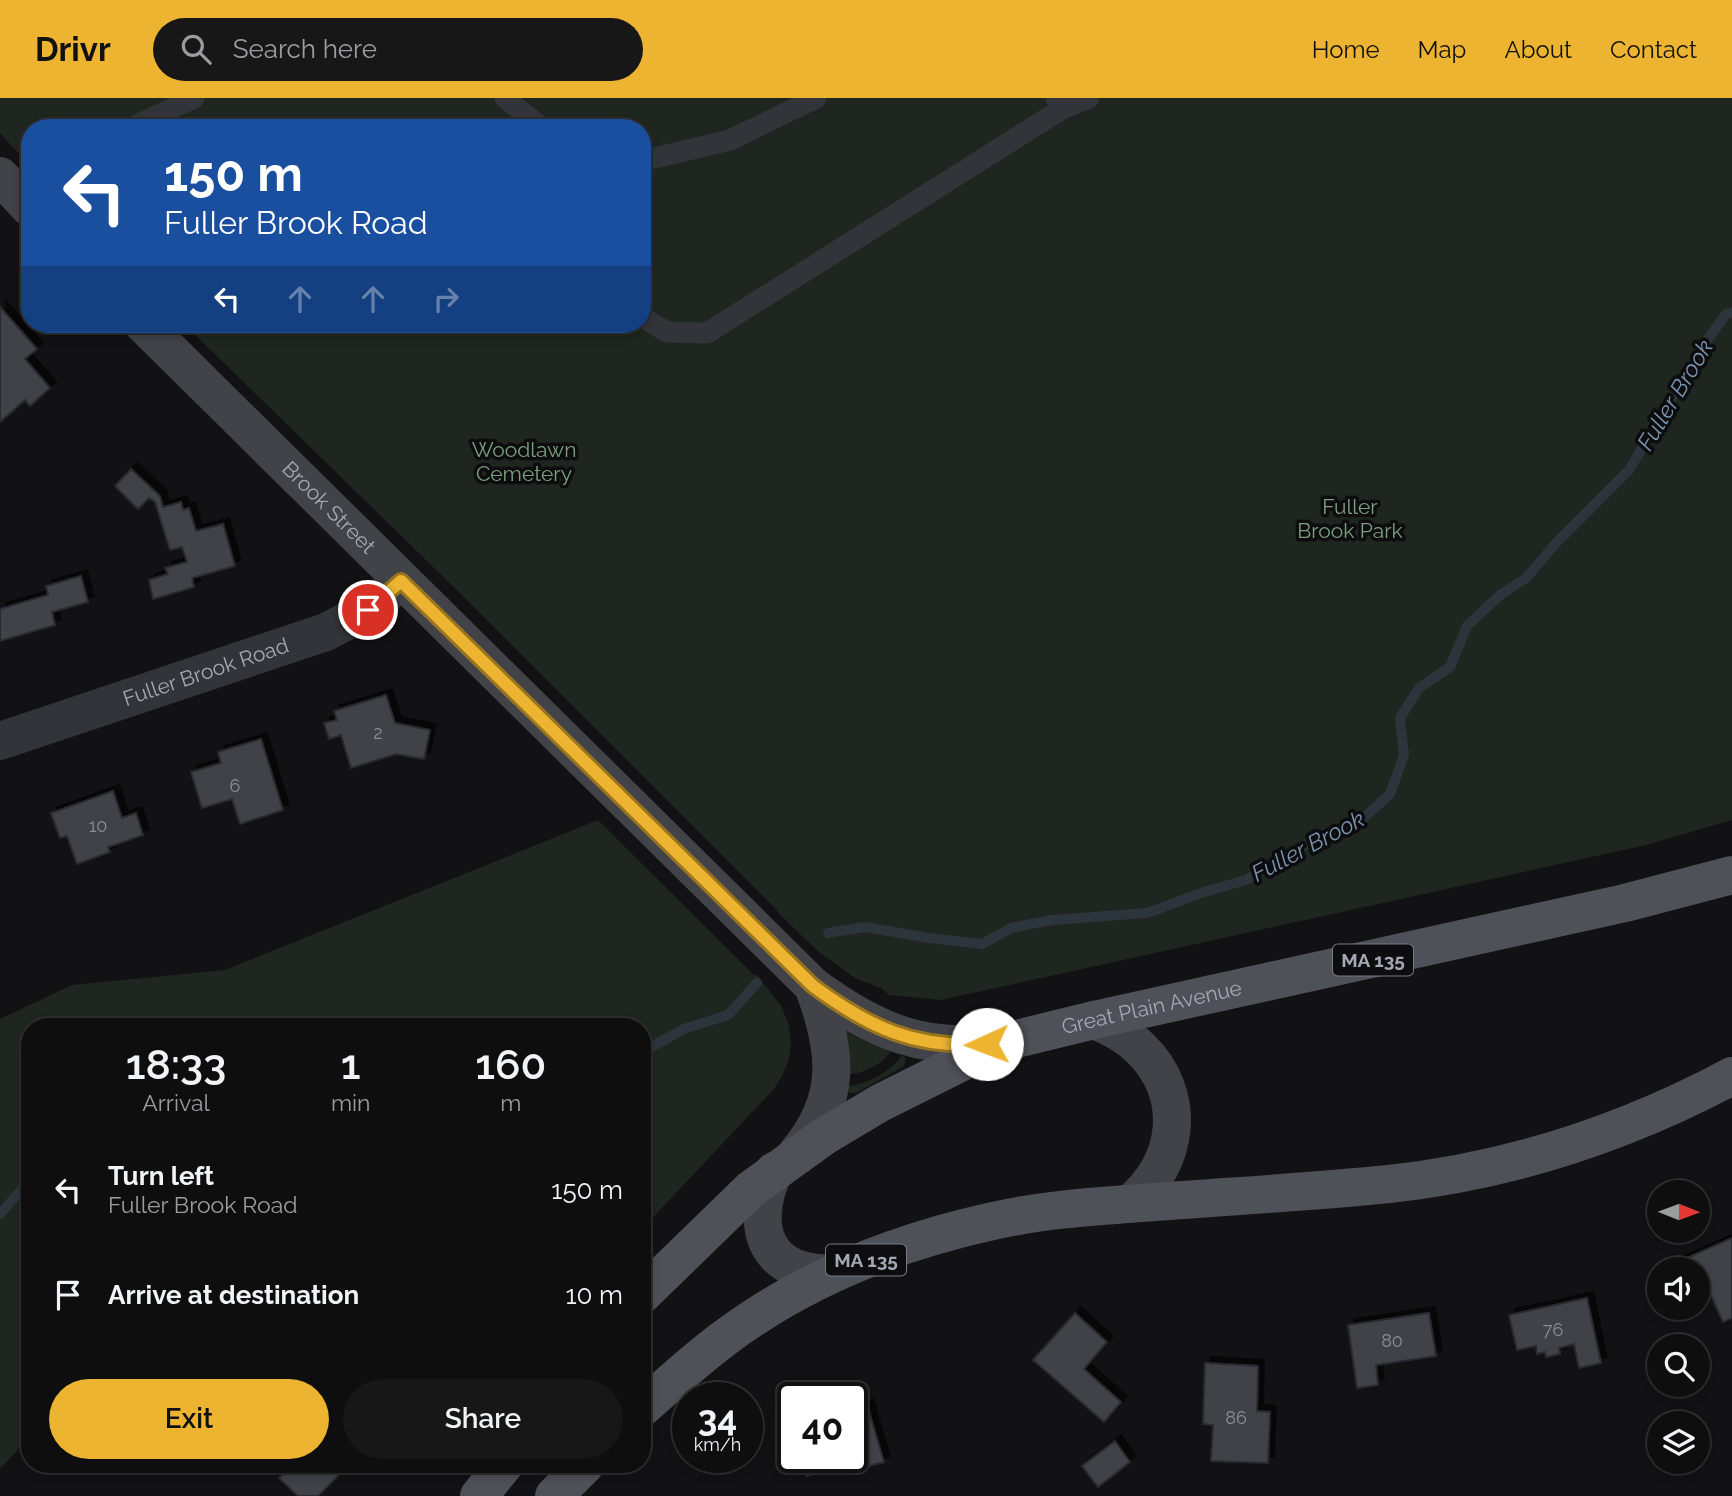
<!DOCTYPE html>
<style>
body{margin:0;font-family:Raleway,sans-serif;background:#171718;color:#f1f3f6;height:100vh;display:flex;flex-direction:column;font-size:26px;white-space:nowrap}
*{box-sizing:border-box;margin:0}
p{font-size:23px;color:#9b9c9e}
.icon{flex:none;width:38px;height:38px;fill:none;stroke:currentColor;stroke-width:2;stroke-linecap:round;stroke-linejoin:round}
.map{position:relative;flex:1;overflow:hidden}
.drawer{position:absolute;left:21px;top:920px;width:630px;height:455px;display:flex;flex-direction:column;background:#0e0e0f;border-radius:28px;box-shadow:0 4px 10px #0003,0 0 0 2px #2e2e2f}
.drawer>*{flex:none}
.guide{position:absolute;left:21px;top:21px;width:630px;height:214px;border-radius:28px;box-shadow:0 4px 10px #0003,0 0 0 2px #2e2e2f;background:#1a4fa0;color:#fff;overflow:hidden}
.needle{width:46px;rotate:91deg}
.tools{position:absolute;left:1647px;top:1082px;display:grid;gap:14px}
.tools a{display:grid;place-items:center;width:63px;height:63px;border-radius:50%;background:#0e0e0f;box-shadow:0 4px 10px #0003,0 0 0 2px #2e2e2f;font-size:35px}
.speed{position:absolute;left:672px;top:1284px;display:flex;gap:14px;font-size:35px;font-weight:700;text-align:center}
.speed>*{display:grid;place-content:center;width:91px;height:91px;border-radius:50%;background:#0e0e0f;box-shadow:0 4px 10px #0003,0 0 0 2px #2e2e2f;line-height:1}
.speed small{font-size:18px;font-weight:400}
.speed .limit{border:4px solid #111;border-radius:10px;background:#fff;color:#111}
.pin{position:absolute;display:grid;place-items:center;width:60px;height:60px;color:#fff;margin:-30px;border:4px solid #fff;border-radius:50%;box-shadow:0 2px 7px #0007}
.me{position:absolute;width:77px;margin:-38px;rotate:268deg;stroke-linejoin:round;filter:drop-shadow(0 0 5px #0008)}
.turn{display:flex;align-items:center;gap:24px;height:147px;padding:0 28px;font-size:32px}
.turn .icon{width:91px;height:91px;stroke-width:2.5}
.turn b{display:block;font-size:49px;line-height:60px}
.lanes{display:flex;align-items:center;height:66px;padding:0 28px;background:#0003;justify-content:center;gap:35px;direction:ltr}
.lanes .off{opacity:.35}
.eta{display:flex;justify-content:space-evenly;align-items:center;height:119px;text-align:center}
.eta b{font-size:42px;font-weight:600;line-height:49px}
.primary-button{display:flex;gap:14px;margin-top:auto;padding:14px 28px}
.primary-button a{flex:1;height:80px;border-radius:42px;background:#edb431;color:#111;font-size:28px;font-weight:600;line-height:80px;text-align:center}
.primary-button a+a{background:#171718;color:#f1f3f6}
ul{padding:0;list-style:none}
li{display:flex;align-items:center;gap:21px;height:105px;padding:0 28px}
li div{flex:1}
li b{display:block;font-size:26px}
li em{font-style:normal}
header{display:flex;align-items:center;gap:42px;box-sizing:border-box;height:98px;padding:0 35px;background:#edb431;color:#111}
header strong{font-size:33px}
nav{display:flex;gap:38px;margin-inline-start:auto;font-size:24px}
.search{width:490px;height:63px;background:#171718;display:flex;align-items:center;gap:18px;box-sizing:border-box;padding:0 24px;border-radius:38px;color:#9b9c9e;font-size:26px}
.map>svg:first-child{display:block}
.green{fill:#1f2620}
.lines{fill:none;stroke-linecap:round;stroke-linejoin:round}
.stream{stroke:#2c343c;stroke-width:10}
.building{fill:#414247;stroke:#2c2c30;stroke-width:2;filter:url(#shadow)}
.lane{stroke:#333439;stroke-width:21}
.street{stroke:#333439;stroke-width:38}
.secondary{stroke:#414349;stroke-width:38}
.primary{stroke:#4f5158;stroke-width:38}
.route-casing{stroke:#9a7520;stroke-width:18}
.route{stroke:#edb431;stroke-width:12}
.labels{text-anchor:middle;stroke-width:7;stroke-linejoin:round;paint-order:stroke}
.number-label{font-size:18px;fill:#8b8e99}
.shield{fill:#0d0d0f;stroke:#777a82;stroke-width:2}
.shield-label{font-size:19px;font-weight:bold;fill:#a4a8b4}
.park-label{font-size:21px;fill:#7b9f7f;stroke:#0d0d0f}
.street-label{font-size:21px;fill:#a4a8b4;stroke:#0d0d0f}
.water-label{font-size:23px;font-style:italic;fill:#7b95af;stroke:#0d0d0f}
</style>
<header>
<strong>Drivr</strong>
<div class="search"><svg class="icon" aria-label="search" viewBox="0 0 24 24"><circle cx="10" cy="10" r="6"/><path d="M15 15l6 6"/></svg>Search here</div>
<nav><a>Home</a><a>Map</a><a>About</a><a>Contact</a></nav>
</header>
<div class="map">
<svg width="1732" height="1398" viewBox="0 0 1732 1398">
<defs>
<filter id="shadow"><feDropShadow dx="6" dy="-6" stdDeviation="0" flood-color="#0009"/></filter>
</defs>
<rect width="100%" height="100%" fill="#121214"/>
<!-- green -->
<path class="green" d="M0,0h1732v722l-86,25 -705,155 -52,-5 -8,-7 -26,-10 -35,-25 -40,-38 -5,-7 -308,-308 -283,-276h458v-196h-612v38l-30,-33z
M598,722l155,154 5,2 23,30 7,16 3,19 -2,19 -7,16 -8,13 -132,140v-202h-612v410l-30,32v-450l72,-34 153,-15z
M836,919l56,32c-8,15 -30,26 -47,25z
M902,957l4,4 -3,8 -47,26h-8l-4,-7c20,0 47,-14 58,-31z"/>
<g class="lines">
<!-- stream -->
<path class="stream" d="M828,835l37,-6 64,11 53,6 29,-16 41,-8 95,-7 57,-21 42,-12 80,-47 31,-9 33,-30 14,-39 -4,-37 19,-30 31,-21 17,-41 33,-31 26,-17 30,-35 73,-73 76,-127 21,-29 6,-2
M642,954l42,-23 44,-14 29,-32
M0,1116l30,-34"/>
</g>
<!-- building -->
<path class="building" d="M0,209l37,42 -12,10 25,29 -20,18 -5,-6 -25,22z
M131,371l29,27 3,11 18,-5 2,8 6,-2 7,23 27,-7 12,42 -43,12 2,9 -41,12 -4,-19 19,-6 -3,-6 22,-6 -5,-15 -12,3 -15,-48 -6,-4 -11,11 -23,-23z
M81,478l7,26 -36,10 3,13 -55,16v-32l48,-14 -2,-9z
M386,597l9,28 35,7 -6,29 -28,-5 -45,14 -10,-33 -12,4 -5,-16 13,-3 -3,-9z
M261,641l22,71 -43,14 -8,-25 -30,9 -11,-36 30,-9 -3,-11z
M113,693l9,27 14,-5 7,22 -35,12 2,5 -33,12 -10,-28 -7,2 -9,-25z
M1732,1140v80l-9,4 -14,-31 -11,5v-27h-17l-3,-7z
M1587,1200l14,65 -22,5 -5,-24 -15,4 1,6 -14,3 -1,-5 -8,2 -1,-8 -19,4 -8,-35z
M1075,1215l32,29 -23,27 37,33 -17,20 -71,-62z
M1429,1215l7,43 -60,9 2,20 -21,3 -9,-63z
M1205,1265l53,3 -1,45 13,1 -2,51 -57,-2 2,-36 -10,-1z
M867,1307l17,57 -41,11 -2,-7 -34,10 -5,-18h50v-49z
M1115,1343l15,21 -32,25 -16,-21z
M292,1367h57l-31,31h-20l-19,-18z"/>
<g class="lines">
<!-- lane -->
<path class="lane" d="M505,0l37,30
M1062,11l27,-11
M131,30l63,-30
M642,63l88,-21 86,-42
M642,219l25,15 40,1 355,-224 -6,-11"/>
<!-- street -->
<path class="street" id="s1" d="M0,643l326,-109 42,-22 33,-29"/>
<!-- secondary -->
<g class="secondary">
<path d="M0,78l30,32"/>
<path id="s2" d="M143,226l670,662c63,46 112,67 190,55"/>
<path d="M1094,922c17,7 33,15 46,28 48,46 40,116 -11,156"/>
<path d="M797,1055c46,-54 40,-104 16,-167"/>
<path d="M774,1073c-26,57 -8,106 61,102"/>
</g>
<!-- primary -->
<g class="primary">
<path id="s3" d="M642,1197l108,-105 73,-53 57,-34 98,-49 34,-14 82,-20 531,-117 107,-28"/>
<path d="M642,1310c26,-23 52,-47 80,-68 79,-60 175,-98 271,-119 53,-12 108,-15 162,-19 78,-6 156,-10 234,-18 121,-13 236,-51 343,-108"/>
<path d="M479,1398l25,-31"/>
<path d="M554,1398l31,-31"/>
</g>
</g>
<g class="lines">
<defs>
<path id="route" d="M368,512l33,-29 412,405c57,42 102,63 174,58"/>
</defs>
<!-- route casing -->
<use href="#route" class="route-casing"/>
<!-- route -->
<use href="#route" class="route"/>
</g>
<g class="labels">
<!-- number labels -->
<g class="number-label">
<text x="378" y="641">2</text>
<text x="235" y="694">6</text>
<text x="98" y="734">10</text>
<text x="1553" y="1238">76</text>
<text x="1392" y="1249">80</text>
<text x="1236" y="1326">86</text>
</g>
<!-- shield labels -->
<g class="shield">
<rect x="1333" y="846.5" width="80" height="31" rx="5"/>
<rect x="826" y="1146.5" width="80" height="31" rx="5"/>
</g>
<g class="shield-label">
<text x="1373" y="869">MA 135</text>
<text x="866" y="1169">MA 135</text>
</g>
<!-- park labels -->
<g class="park-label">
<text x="524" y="359">Woodlawn<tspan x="524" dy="24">Cemetery</tspan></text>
<text x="1350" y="416">Fuller<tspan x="1350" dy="24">Brook Park</tspan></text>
</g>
<!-- street labels -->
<g class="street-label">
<text dy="7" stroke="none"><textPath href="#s2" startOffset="261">Brook Street</textPath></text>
<text dy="7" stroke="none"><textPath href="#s1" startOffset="217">Fuller Brook Road</textPath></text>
<text dy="7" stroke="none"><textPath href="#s3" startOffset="597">Great Plain Avenue</textPath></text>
</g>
<!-- water labels -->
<g class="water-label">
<text transform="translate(1675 297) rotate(-59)" y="8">Fuller Brook</text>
<text transform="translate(1308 748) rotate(-28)" y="8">Fuller Brook</text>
</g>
</g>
</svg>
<div class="tools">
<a><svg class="needle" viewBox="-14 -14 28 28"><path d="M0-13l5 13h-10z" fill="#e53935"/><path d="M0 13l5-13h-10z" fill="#9b9c9e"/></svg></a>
<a><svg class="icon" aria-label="sound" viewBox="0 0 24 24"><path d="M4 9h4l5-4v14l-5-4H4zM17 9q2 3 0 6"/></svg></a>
<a><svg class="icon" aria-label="search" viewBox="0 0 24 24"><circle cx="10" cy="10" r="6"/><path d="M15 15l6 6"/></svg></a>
<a><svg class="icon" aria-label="layers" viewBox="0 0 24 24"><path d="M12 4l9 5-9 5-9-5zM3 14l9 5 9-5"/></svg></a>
</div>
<div class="speed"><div>34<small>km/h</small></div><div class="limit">40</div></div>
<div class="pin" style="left:368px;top:512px;background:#d93025"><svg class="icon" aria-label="arrive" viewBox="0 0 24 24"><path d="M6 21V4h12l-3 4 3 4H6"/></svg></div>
<svg class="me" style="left:987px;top:946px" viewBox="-20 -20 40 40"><circle r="19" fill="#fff"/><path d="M0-13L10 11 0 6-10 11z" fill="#edb431"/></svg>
<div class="guide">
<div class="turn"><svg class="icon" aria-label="left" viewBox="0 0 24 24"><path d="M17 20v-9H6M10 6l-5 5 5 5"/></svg><div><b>150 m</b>Fuller Brook Road</div></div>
<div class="lanes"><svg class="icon" aria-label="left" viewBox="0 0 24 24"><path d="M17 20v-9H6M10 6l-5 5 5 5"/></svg><svg class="icon off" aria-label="ahead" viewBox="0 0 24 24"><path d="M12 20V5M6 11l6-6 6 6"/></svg><svg class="icon off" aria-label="ahead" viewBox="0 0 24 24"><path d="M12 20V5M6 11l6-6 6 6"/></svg><svg class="icon off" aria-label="right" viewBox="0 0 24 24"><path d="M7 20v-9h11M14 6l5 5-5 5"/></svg></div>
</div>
<section class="drawer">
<div class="eta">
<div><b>18:33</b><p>Arrival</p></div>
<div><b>1</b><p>min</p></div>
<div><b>160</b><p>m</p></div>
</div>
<ul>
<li><svg class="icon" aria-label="left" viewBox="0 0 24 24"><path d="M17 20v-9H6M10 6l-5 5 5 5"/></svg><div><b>Turn left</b><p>Fuller Brook Road</p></div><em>150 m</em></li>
<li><svg class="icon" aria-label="arrive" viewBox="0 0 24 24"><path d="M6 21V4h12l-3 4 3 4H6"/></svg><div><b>Arrive at destination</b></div><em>10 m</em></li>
</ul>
<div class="primary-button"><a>Exit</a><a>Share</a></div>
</section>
</div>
